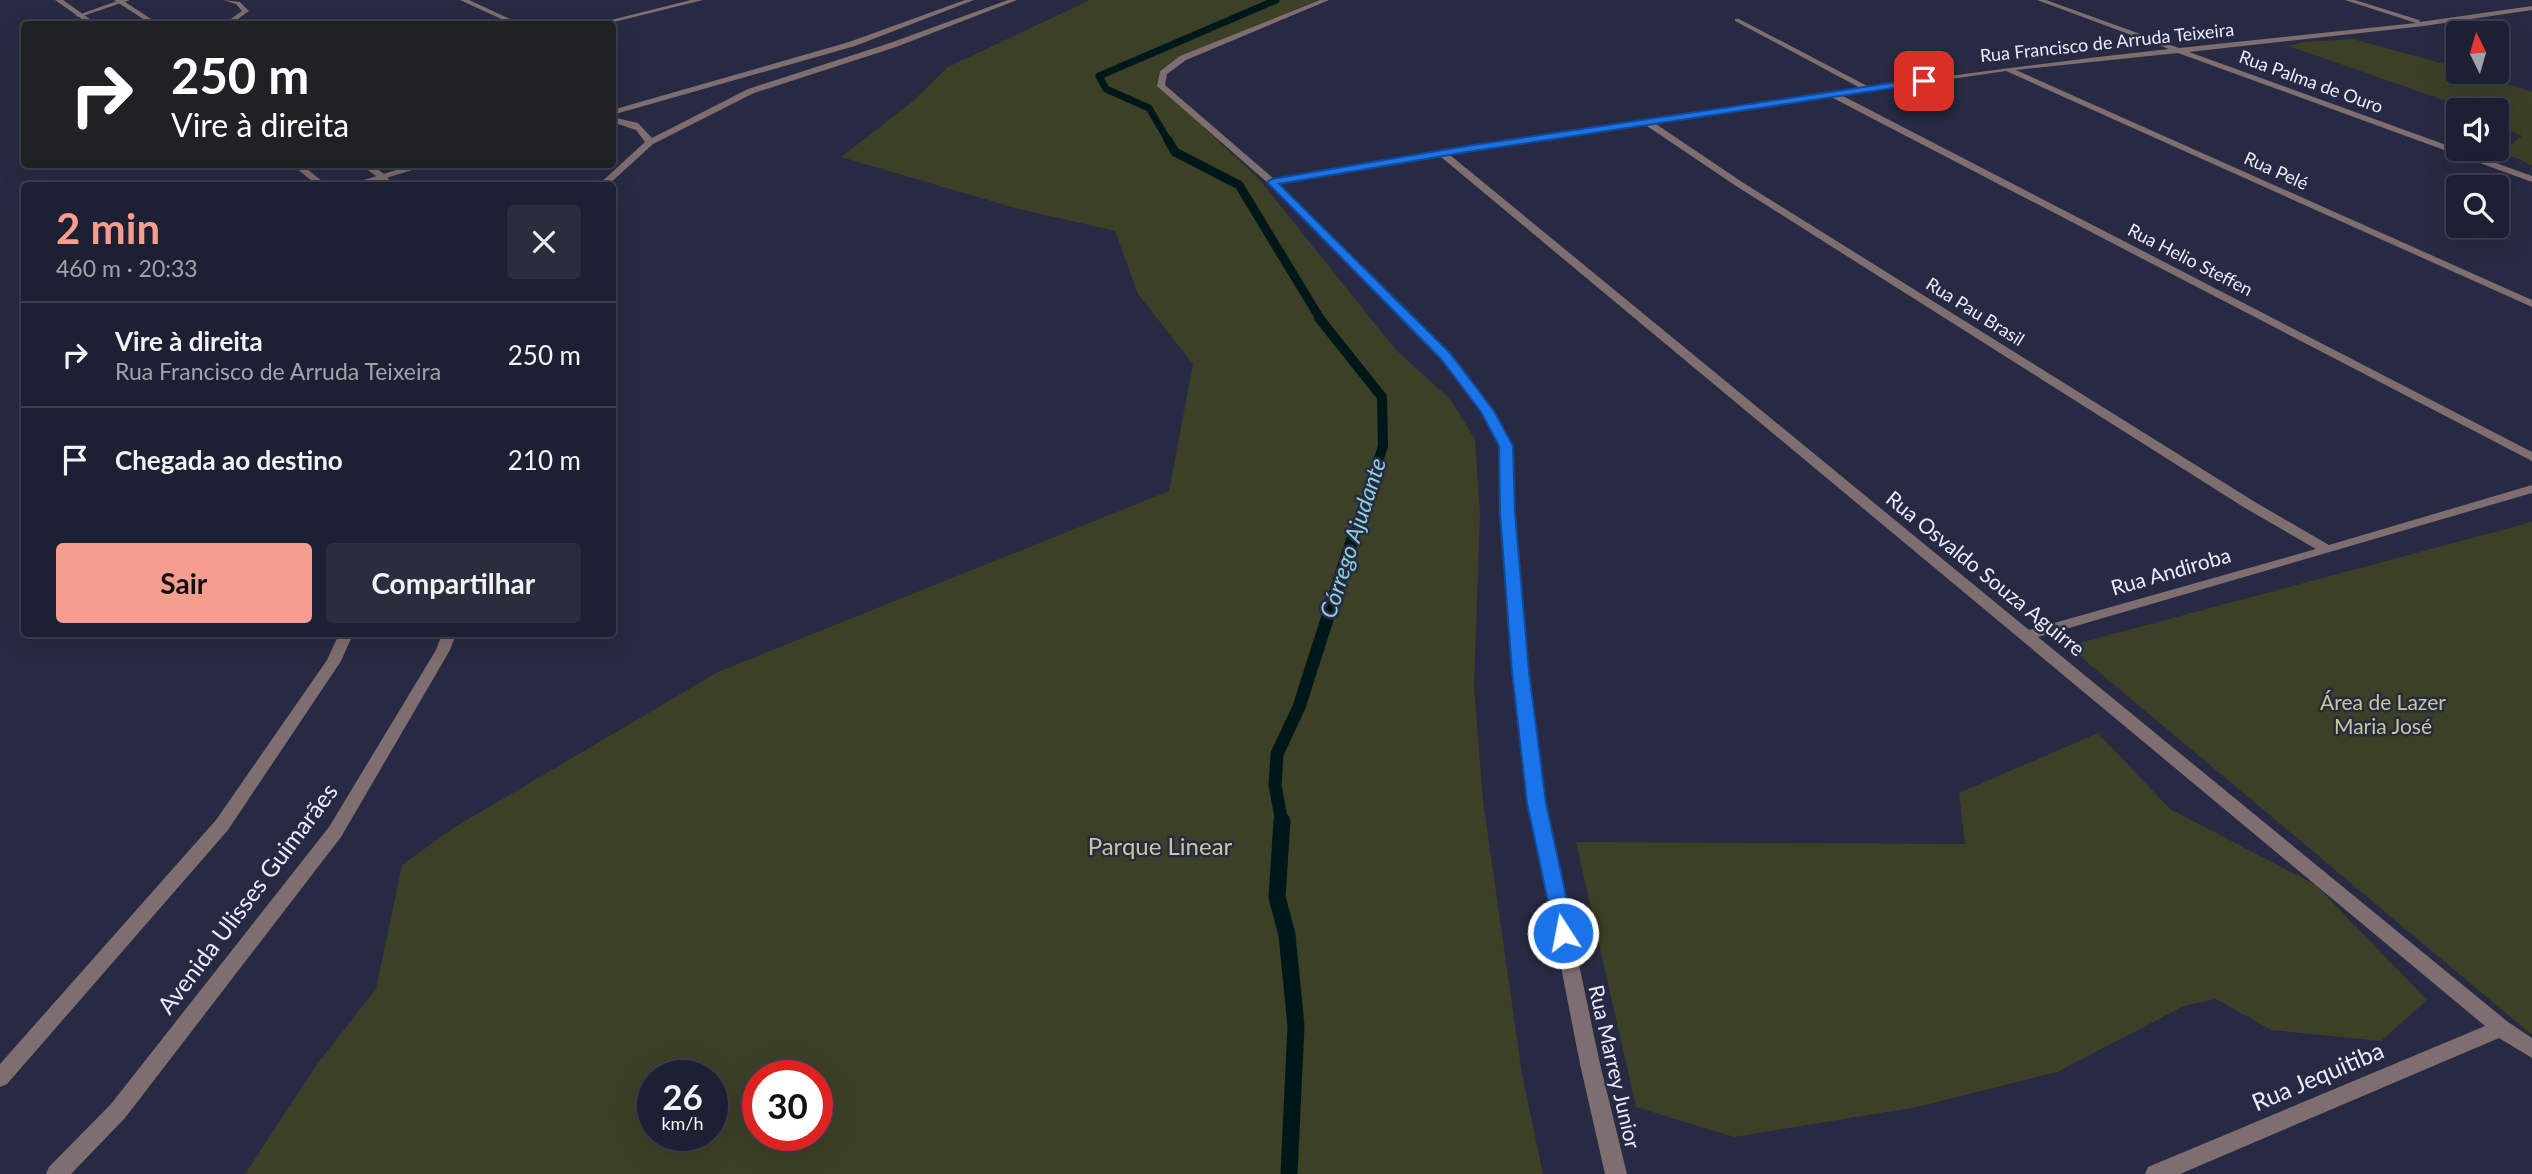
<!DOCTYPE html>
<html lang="pt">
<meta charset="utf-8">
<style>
body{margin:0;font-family:Lato,sans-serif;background:#2a2d3e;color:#f1f3f6;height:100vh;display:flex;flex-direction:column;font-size:26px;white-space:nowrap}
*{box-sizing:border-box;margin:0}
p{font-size:23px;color:#a0a3ac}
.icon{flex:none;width:38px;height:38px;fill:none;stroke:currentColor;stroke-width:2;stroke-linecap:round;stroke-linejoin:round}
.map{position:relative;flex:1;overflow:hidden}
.panel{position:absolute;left:21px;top:182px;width:595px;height:455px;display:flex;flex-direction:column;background:#1d2032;border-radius:7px;box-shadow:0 7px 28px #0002,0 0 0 2px #3b3e4d}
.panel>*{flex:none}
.hud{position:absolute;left:21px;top:21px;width:595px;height:147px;border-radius:7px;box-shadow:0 7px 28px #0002,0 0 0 2px #3b3e4d;background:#202124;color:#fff;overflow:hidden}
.needle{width:46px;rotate:355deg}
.controls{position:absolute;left:2446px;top:21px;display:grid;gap:14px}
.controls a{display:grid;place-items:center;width:63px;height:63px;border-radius:7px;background:#1d2032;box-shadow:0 7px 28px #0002,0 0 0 2px #3b3e4d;font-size:35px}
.speed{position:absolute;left:637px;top:1060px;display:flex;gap:14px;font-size:35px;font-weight:700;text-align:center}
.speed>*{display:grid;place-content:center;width:91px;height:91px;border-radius:50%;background:#1d2032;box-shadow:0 7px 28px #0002,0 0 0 2px #3b3e4d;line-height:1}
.speed small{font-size:18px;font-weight:400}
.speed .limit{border:10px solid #d22;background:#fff;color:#111}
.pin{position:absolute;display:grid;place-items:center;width:60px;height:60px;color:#fff;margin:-30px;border-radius:14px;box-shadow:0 4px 10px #0006}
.me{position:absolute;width:77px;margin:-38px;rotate:349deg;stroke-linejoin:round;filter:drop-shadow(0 0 5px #0008)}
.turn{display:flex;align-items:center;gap:24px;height:147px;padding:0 35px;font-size:32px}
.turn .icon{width:91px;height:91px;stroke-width:2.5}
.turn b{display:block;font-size:49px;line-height:60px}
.round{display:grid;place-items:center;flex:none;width:74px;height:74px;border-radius:7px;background:#2a2d3e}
.head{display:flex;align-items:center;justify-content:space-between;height:119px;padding:0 35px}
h1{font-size:42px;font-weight:700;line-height:52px;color:#f59d8f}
.cta{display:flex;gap:14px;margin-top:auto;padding:14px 35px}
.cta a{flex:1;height:80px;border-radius:7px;background:#f59d8f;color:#111;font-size:28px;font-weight:700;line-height:80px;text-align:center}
.cta a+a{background:#2a2d3e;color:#f1f3f6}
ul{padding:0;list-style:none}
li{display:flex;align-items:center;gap:21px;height:105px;padding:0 35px;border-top:2px solid #3b3e4d}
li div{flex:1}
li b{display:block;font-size:26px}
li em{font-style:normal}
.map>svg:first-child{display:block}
.green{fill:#3c4026;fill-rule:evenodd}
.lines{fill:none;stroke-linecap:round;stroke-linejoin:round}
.stream-far4{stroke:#00171a;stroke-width:7}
.stream-far3{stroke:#00171a;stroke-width:9}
.stream-far2{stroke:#00171a;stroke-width:10}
.stream-far1{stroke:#00171a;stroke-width:13}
.stream{stroke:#00171a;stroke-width:17}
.service{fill:#7e6e6f;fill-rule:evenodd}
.minor{fill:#7e6e6f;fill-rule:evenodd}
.tertiary{fill:#7e6e6f;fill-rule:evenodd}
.route{fill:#1a73e8;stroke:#114b97;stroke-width:2}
.labels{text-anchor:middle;stroke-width:5;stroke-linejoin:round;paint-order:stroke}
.far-street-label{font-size:18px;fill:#e9ecfd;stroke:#272a42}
.street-label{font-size:21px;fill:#e9ecfd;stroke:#272a42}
.park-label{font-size:21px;fill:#c2cb96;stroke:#272a42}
.water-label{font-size:23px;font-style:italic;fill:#89d0d9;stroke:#272a42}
.near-park-label{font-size:24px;fill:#c2cb96;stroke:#272a42}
.near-street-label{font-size:24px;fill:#e9ecfd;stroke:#272a42}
</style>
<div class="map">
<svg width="2532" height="1174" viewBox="0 0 2532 1174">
<rect width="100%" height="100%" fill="#272a42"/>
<!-- green -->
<path class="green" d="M1090,0h229l-140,57 -20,14 -2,13 102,95 136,170 55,50 25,40 5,75 -6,173 9,114 39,273 21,100h-1298l73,-111 58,-74 26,-124 53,-38 263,-155 451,-181 24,-127 -55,-70 -23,-63 -100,-23 -174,-51 71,-55 36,-35zM653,1076h59v60h-59zM758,1076h59v60h-59z
M2353,39l106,29v4h13l60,20v74l-15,-8 -19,-4 24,-18 -25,-13v-13h-25l-183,-64 14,-4z
M2532,522v513l-464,-389z
M2098,733l72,76 146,76 111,115 -46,41 -110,-11 -55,-31 -32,7 -127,66 -140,35 -183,30 -98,-30 -60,-265 389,2 -6,-51z"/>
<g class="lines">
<!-- stream-far4 -->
<path class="stream-far4" d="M1169,142l-20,-34 -43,-19 -7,-13 177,-76"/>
<!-- stream-far3 -->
<path class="stream-far3" d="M1168,140l7,12 64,33 82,135"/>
<!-- stream-far2 -->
<path class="stream-far2" d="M1319,318l63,79 1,49 -31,97"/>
<!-- stream-far1 -->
<path class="stream-far1" d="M1282,823l-7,-38 2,-31 22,-47 53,-166"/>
<!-- stream -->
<path class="stream" d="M1282,821l-5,76 10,38 9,91 -7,148"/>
<!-- service -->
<path class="service" d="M120,0h10l-50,17 -5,-1z
M223,0l17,2 9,9 -18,13h-7l18,-13 -6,-7z
M1735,19h4l134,70 -7,2 -131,-70z"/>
<!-- minor -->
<path class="minor" d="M460,0h9l52,24h-9z
M691,0h12l-97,24h-11z
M965,0h9l-119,46 -243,69v-5l237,-68z
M1008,0h9l-121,47 -142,46 -101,51 -46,42h-10l48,-44 -9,-12 -24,-8v-5l26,6 14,15 96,-49 142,-46z
M1320,0h9l-143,60 -19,14 -2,11 109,94c297,-48 595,-97 895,-130l-132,-49h9l133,48 237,-25 -71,-23h10l64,20 1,2 112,-16v4l-108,16 -235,26 343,124v6l-354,-129 -162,17 516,230v7l-526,-236 -165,24 691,357v9l-701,-364 -178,25 89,60 513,320 74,43 203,-60v8l-494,144 470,385 24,16v20l-33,-20 -319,136h-35l3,-7 337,-141 -1044,-869 -162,27 170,170 45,57 18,35 2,67 15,159 16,131 55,261 27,110h-22l-25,-110 -51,-261 -16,-131 -13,-159v-67l-18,-34 -41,-54 -172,-174 -112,-98 3,-15 20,-15zM1644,124l92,62 509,322 71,41 -287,81 -579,-475z
M416,164h16l-72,22h-16z"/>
<!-- tertiary -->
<path class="tertiary" d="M55,0h8l34,24h-8z
M114,0h8l37,24h-8z
M291,164h10l27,22h-10z
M359,164c16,0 26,9 35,22h-9l-6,-8z
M339,634h14l-12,27 -113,169 -221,254 -7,3v-23l216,-244 111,-160z
M442,634h14l-6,16 -109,187 -216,281 -54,56h-25l3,-7 62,-63 218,-277 107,-177z"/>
</g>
<!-- route -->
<path class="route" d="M1924,78l3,1v4l-460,69 -188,32 171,169 44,58 19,35 2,67 14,159 17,131 28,130 -3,6 -8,3 -7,-3 -29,-136 -15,-131 -12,-159 -1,-67 -18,-34 -40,-53 -174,-177 5,-3 195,-33z"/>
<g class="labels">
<!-- far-street labels -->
<g class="far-street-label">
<text transform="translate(2107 43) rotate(-6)" y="6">Rua Francisco de Arruda Teixeira</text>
<text transform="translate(2311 82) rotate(20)" y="6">Rua Palma de Ouro</text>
<text transform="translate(2276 171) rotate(24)" y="6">Rua Pelé</text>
<text transform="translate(2190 260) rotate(27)" y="6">Rua Helio Steffen</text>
<text transform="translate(1975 312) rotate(32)" y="6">Rua Pau Brasil</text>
</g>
<!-- street labels -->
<g class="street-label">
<text transform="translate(2171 572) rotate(-16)" y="7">Rua Andiroba</text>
<text transform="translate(1985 574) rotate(39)" y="7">Rua Osvaldo Souza Aguirre</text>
<text transform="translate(1614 1067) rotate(77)" y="7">Rua Marrey Junior</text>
</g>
<!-- park labels -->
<g class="park-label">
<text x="2383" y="710">Área de Lazer<tspan x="2383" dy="24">Maria José</tspan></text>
</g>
<!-- water labels -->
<g class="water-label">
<text transform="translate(1353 538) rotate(-72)" y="8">Córrego Ajudante</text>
</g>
<!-- near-park labels -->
<g class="near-park-label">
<text x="1160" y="855">Parque Linear</text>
</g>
<!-- near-street labels -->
<g class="near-street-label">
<text transform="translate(248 899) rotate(-53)" y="8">Avenida Ulisses Guimarães</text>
<text transform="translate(2318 1077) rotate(-23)" y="8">Rua Jequitiba</text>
</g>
</g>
</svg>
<div class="controls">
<a><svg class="needle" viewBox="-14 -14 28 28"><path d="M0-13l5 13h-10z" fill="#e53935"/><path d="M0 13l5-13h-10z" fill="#a0a3ac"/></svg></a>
<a><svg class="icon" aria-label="sound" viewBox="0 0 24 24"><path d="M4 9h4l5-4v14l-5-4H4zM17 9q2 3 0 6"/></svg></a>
<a><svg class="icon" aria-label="search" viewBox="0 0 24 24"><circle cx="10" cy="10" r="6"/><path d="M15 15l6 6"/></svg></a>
</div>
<div class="speed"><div>26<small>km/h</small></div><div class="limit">30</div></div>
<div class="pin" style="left:1924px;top:81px;background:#d93025"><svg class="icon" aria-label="arrive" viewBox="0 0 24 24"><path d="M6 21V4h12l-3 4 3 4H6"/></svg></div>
<svg class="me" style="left:1563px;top:933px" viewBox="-20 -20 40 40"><circle r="17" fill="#1a73e8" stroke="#fff" stroke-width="3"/><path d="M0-11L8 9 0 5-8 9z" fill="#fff"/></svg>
<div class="hud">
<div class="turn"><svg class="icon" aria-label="right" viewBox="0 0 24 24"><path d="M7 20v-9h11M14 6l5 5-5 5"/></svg><div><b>250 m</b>Vire à direita</div></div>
</div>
<section class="panel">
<div class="head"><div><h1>2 min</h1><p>460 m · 20:33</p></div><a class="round"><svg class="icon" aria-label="close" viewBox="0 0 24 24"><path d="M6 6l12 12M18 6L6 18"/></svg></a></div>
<ul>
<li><svg class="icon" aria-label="right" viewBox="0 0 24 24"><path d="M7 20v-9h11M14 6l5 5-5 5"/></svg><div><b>Vire à direita</b><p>Rua Francisco de Arruda Teixeira</p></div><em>250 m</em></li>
<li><svg class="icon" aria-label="arrive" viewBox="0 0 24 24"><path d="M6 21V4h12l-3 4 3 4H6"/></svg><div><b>Chegada ao destino</b></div><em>210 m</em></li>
</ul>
<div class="cta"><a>Sair</a><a>Compartilhar</a></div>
</section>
</div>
